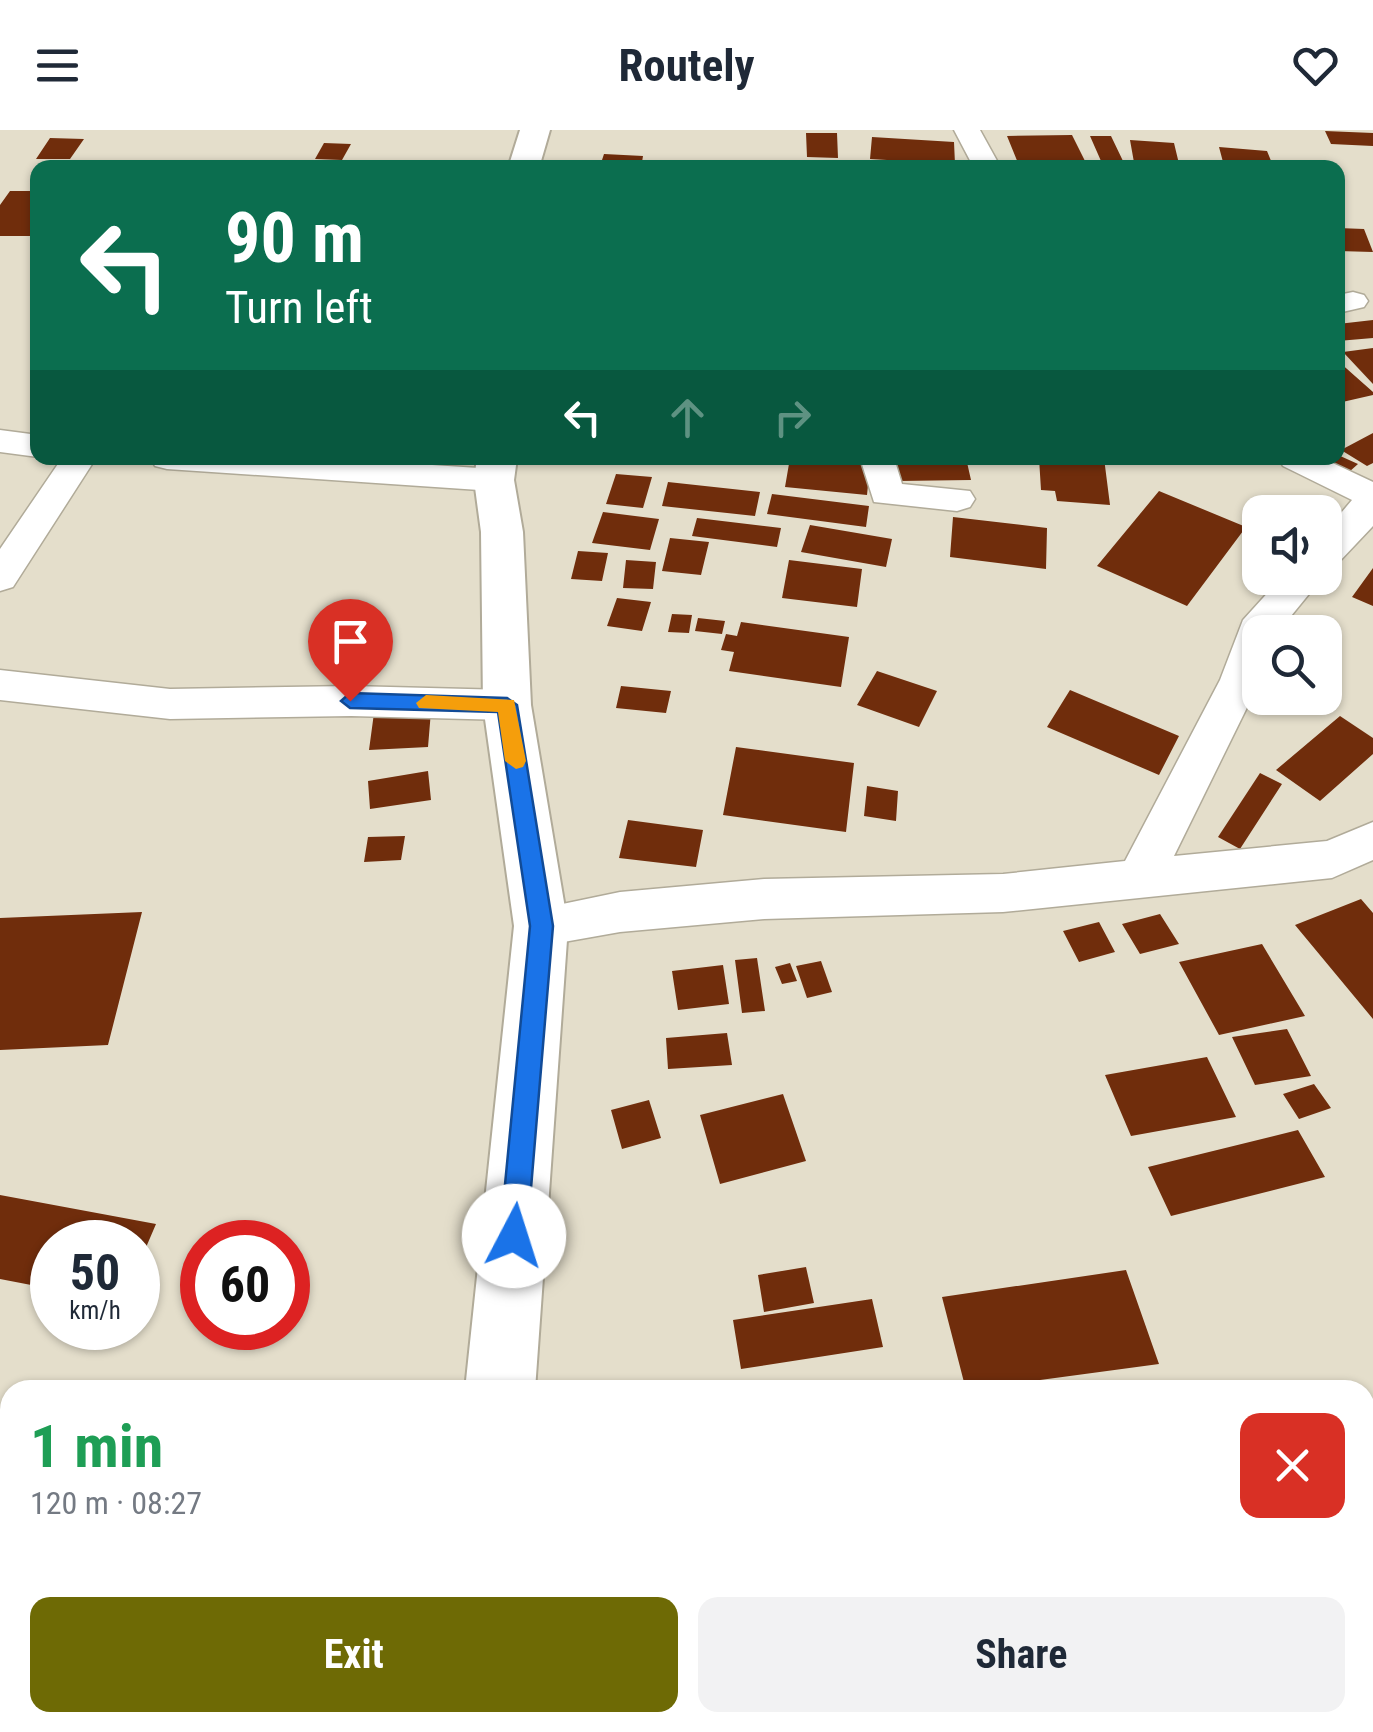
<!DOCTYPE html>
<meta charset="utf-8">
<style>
body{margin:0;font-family:"Roboto Condensed",sans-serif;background:#f2f2f3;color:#1f2937;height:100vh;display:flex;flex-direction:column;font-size:38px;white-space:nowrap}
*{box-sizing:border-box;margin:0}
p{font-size:32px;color:#747a83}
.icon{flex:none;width:55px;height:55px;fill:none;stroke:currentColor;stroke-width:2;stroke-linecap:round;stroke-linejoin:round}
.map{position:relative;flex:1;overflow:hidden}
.drawer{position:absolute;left:0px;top:1250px;width:1375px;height:352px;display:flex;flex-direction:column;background:#fff;border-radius:30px 30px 0 0;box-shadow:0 2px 8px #0004}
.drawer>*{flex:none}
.top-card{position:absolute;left:30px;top:30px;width:1315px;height:305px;border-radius:20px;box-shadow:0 2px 8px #0004;background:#0b6e4f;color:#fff;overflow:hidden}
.tools{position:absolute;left:1242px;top:365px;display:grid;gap:20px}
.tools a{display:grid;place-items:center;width:100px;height:100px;border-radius:20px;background:#fff;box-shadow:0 2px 8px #0004;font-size:50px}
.speed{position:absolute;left:30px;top:1090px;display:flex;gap:20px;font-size:50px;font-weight:700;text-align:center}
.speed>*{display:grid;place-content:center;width:130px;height:130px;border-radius:50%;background:#fff;box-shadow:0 2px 8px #0004;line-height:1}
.speed small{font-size:25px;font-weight:400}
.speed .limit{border:15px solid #d22;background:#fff;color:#111}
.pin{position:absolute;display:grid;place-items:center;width:85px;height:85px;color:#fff;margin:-102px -42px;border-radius:50% 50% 50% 0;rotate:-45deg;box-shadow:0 0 10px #0007}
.pin .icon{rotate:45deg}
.me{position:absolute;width:110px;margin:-55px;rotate:5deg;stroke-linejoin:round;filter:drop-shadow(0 0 8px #0008)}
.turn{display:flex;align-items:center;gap:35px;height:210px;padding:0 30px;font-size:45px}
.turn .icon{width:130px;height:130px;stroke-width:2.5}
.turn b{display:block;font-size:70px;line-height:85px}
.lanes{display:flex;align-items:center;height:95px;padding:0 30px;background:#0003;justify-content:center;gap:50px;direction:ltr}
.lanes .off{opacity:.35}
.round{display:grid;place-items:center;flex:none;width:105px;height:105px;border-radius:20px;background:#f2f2f3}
.overview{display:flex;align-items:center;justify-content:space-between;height:170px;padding:0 30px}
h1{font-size:60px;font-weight:700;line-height:75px;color:#1e9e55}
.button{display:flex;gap:20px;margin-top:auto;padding:20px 30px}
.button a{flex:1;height:115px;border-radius:20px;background:#6e6a05;color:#fff;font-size:40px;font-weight:700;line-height:115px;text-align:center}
.button a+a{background:#f2f2f3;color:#1f2937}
header{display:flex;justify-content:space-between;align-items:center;height:130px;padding:0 30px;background:#fff;font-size:45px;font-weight:700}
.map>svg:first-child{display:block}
.building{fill:#702d0c}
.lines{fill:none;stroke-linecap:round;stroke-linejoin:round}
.street-casing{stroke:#b1ab99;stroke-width:3}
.primary-casing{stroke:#b1ab99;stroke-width:4}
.street{fill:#fff;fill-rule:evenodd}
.primary{fill:#fff;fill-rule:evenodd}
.route{fill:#1a73e8;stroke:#114b97;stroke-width:2.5}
.slow{fill:#f59e0b}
</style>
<header><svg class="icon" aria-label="menu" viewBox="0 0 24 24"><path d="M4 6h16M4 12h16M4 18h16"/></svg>Routely<svg class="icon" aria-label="heart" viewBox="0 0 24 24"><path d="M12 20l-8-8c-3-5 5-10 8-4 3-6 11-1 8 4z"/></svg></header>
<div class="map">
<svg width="1373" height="1602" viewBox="0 0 1373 1602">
<rect width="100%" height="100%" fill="#e4decb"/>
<!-- building -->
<path class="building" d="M1325,1l48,2v13l-42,-2z
M806,3h31l1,25 -31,-1z
M1072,5l13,26 -67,2 -11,-27z
M1090,6h21l12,25h-22z
M872,7l82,5 1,22 -85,-5z
M50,8l34,1 -14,20h-34z
M1130,10l44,3 6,25h-45z
M324,13l27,1 -9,16 -27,-1z
M1219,17l48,4 7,17h-41l-1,-6h-9z
M604,24l39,2 -1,6 -40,-2z
M10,61h28v45h-38v-31z
M1338,98l26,1 9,23 -35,-1z
M1373,190v18l-35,3v-17z
M1373,218v36l-30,-32z
M1338,231l35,31v3l-35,8z
M1373,303v30l-6,3 -26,-16z
M1338,325l20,9 -9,8 -30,-14z
M790,328l80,7 -3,30 -82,-8z
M893,328h73l5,22 -73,1z
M1039,328h65l6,47 -53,-4 -2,-10 -14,-1z
M616,344l36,3 -9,31 -37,-4z
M668,352l92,10 -5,24 -93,-10z
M1159,361l87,36 -59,79 -90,-40z
M772,364l97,12 -3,21 -99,-13z
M603,382l56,7 -9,31 -58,-7z
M953,387l94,11 -1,41 -96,-12z
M697,388l84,10 -4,19 -85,-11z
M810,395l82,14 -6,28 -85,-15z
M670,408l39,4 -8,33 -39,-4z
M578,421l30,2 -6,28 -31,-2z
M626,430l30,2 -3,27 -30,-1z
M789,430l73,9 -5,38 -75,-9z
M1373,438v38l-21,-9z
M617,468l34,4 -9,29 -35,-5z
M672,484l20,1 -3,18 -21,-1z
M698,488l27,3 -3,13 -27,-3z
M741,492l108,15 -8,50 -112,-16 5,-19 -13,-2 5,-16 11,2z
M877,541l60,20 -18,36 -62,-22z
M621,556l50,5 -5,22 -50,-5z
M1070,560l109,46 -20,39 -112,-48z
M431,581l-3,36 -59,3 5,-37z
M1340,586l33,22v16l-53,47 -44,-31z
M736,617l118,16 -8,69 -123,-17z
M428,641l3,29 -61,9 -2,-28z
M1260,643l22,11 -42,65 -22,-12z
M867,656l31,5 -2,30 -32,-5z
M628,690l75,10 -7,37 -77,-9z
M405,706l-4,24 -37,2 4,-25z
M1361,769l12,14v106l-78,-94z
M142,782l-34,133 -108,5v-132z
M1160,784l19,30 -39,10 -18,-30z
M1099,792l16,30 -36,10 -16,-31z
M1262,814l43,72 -86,19 -40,-73z
M757,828l8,53 -23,2 -7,-53z
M821,831l11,31 -25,6 -11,-32z
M790,833l7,18 -15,3 -7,-17z
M723,835l6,39 -51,6 -6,-39z
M1287,899l24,47 -56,9 -23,-48z
M727,903l5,32 -64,4 -2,-31z
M1207,927l29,60 -105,19 -26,-61z
M1314,954l17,24 -32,11 -16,-25z
M783,964l23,67 -86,23 -20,-69z
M649,970l12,38 -39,11 -11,-39z
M1298,1000l27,47 -154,39 -23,-49z
M0,1065l156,29 -18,42v-24h-86v47l-52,-10z
M806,1137l8,36 -50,9 -6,-37z
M1126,1140l33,94 -193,26 -24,-93z
M872,1169l11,48 -142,22 -8,-49z
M1365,1303l8,20v58l-8,1z"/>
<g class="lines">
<defs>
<path id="street" d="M954,0h26l21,38h-27z
M1353,162l11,3 4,6 -4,6 -26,6v-18z
M0,300l38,5v22l-38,-5z
M62,328h34l-83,129 -13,4v-42z
M150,328h174l170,11 12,3 6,8 -6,8 -12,3 -327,-22 -12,-3z
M860,328h34l8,26 68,7 5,8 -5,8 -13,4 -83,-9z
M1278,328h44l51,24v44l-35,37 -13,4v-35l27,-32 -69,-34z
M1281,448h41l-44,54h-18v49l-86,175 153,-15 46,-19v38l-41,18 -329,34 -239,7 -144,13 -79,14 -17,-6 -7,-14 7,-14 96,-20 144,-13 239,-5 122,-13 95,-181 23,-60z
M0,540l170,19 181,-3 156,4 15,4 6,11 -6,11 -15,4 -156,-4 -181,3 -170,-19z
M1373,1505v68l-8,1v-68z
M0,1540l10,1v51h27l-3,7 -34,3z
M145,1592h157l4,10h-157z
M782,1592h82l-4,10h-82z"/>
<path id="primary" d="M520,0h30l-11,38h-31z
M477,328h40l-3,22 9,52 8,173 37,221 -33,464h-70l49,-464 -31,-221 -2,-173 -7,-52z
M457,1592h80l1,10h-80z"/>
</defs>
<!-- street casing -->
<use href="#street" class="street-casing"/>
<!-- primary casing -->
<use href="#primary" class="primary-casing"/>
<!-- street -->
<use href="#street" class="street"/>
<!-- primary -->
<use href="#primary" class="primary"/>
</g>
<!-- route -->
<path class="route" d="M350,563l157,5 10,7 36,221 -26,310 -4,9 -9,4 -10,-4 -4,-9 30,-310 -32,-214 -148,-4 -9,-7z"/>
<!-- slow -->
<path class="slow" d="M426,565l88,5 12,61 -3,6 -7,2 -11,-8 -7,-49 -79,-4 -3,-5z"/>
</svg>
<div class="tools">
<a><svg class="icon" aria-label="sound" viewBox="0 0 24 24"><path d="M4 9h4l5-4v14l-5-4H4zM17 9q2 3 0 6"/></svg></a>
<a><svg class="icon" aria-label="search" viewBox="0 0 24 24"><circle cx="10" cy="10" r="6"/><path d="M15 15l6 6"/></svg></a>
</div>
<div class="speed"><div>50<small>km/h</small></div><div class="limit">60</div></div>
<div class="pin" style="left:350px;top:571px;background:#d93025"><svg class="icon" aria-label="arrive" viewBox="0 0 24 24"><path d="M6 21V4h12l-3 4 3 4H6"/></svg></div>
<svg class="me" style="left:514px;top:1106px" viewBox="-20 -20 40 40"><circle r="19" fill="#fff"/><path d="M0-13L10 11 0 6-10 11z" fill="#1a73e8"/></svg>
<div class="top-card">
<div class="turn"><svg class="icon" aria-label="left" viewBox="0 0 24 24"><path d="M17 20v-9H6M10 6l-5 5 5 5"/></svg><div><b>90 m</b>Turn left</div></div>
<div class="lanes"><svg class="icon" aria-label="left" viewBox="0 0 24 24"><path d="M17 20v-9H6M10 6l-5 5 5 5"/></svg><svg class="icon off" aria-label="ahead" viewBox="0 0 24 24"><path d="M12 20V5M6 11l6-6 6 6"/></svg><svg class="icon off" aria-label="right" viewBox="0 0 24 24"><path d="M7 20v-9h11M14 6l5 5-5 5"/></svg></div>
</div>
<section class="drawer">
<div class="overview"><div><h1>1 min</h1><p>120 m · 08:27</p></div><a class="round" style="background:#d93025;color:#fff"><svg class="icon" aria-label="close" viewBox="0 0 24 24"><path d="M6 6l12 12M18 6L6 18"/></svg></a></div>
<div class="button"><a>Exit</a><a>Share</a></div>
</section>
</div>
